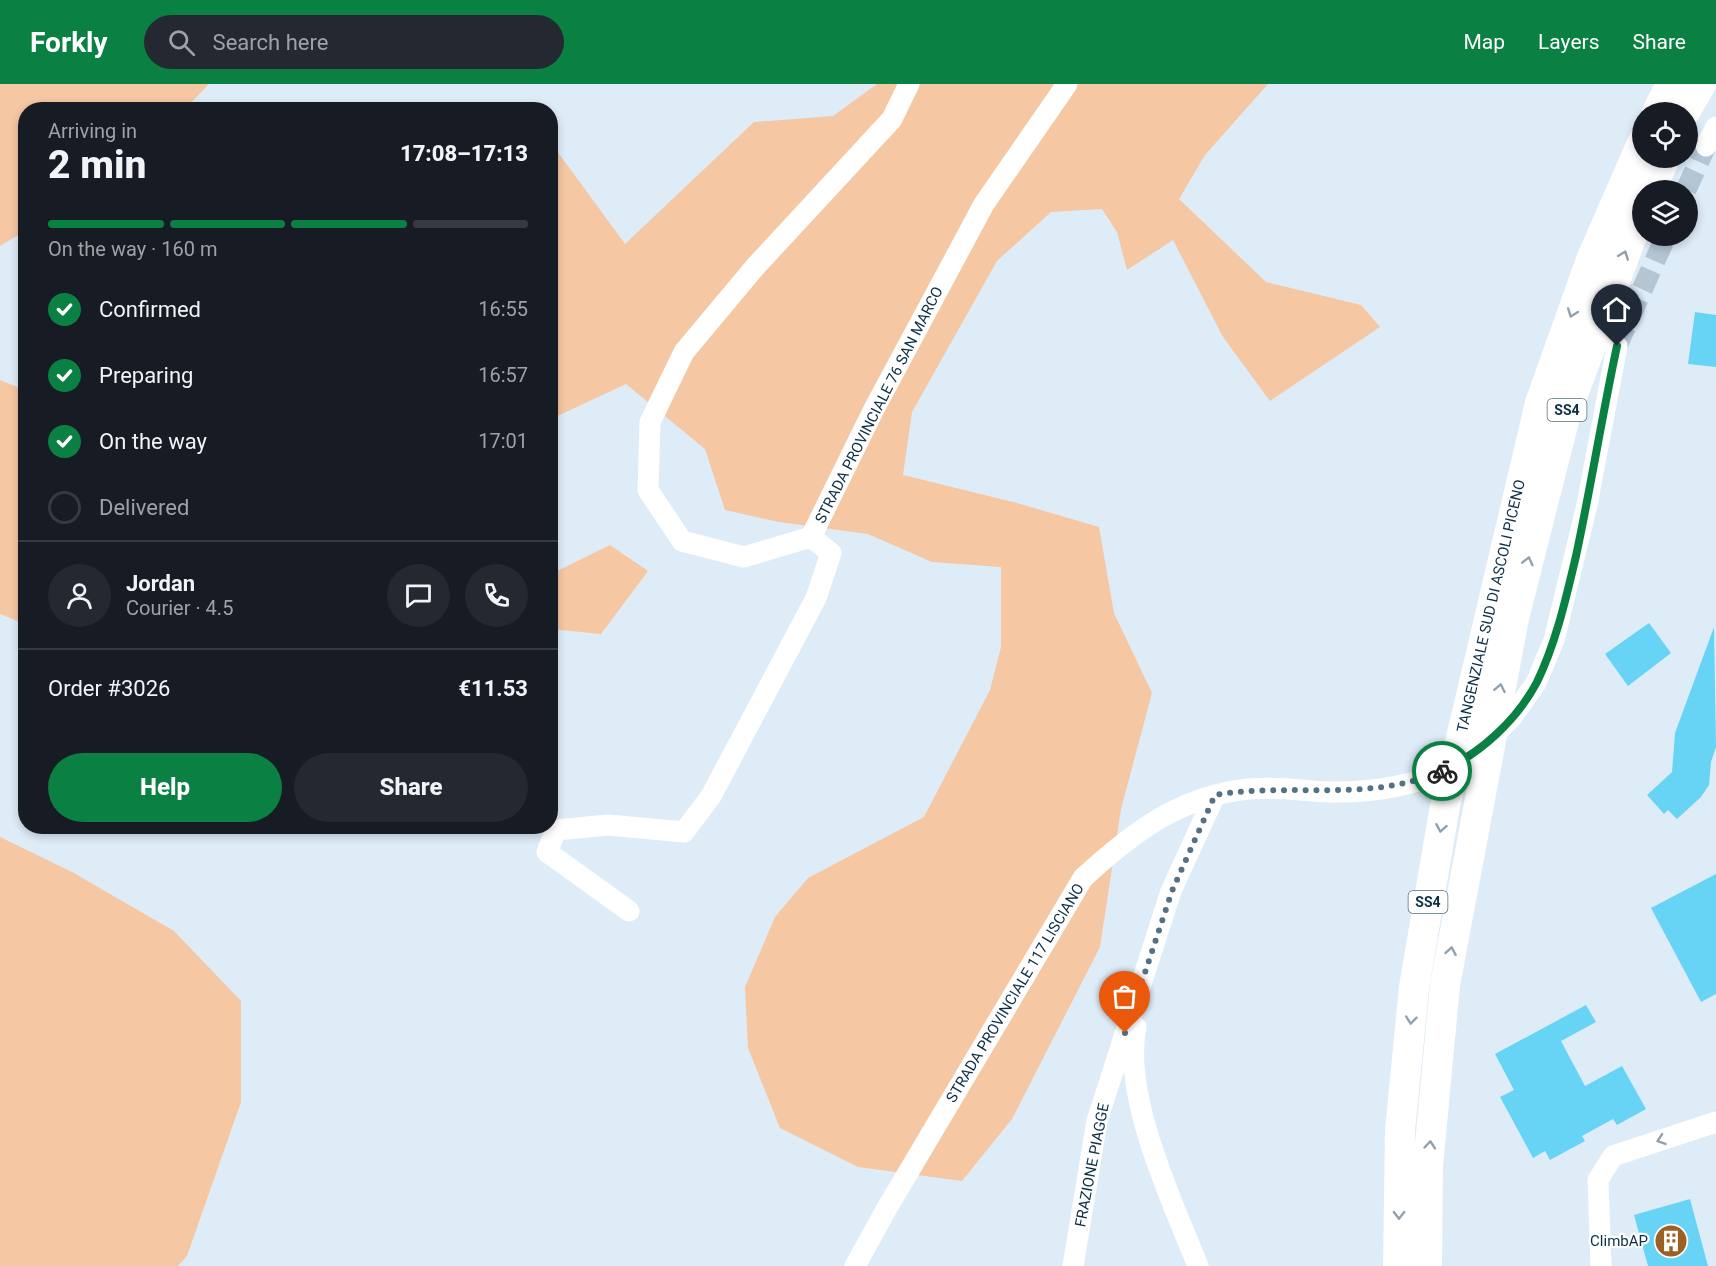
<!DOCTYPE html>
<meta charset="utf-8">
<style>
:root{--surface:#171b24;--page:#242831;--text:#f1f3f6;--muted:#9ea1a6;--line:#363941;--accent:#0b8043}
body{margin:0;font-family:Roboto,sans-serif;background:var(--page);color:var(--text);height:100vh;display:flex;flex-direction:column;font-size:22px;white-space:nowrap}
*{box-sizing:border-box;margin:0}
p{font-size:20px;color:var(--muted)}
.icon{flex:none;width:33px;height:33px;fill:none;stroke:currentColor;stroke-width:2;stroke-linecap:round;stroke-linejoin:round}
.map{position:relative;flex:1;overflow:hidden}
.side{position:absolute;left:18px;top:18px;width:540px;height:732px;display:flex;flex-direction:column;background:var(--surface);border-radius:24px;box-shadow:0 3px 9px #0003}
.side>*{flex:none}
.buttons{position:absolute;left:1632px;top:18px;display:grid;gap:12px}
.buttons a{display:grid;place-items:center;width:66px;height:66px;border-radius:50%;background:var(--surface);box-shadow:0 3px 9px #0003;font-size:30px}
.pin{position:absolute;display:grid;place-items:center;width:51px;height:51px;color:#fff;margin:-62px -26px;border-radius:50% 50% 50% 0;rotate:-45deg;box-shadow:0 0 6px #0007}
.pin .icon{rotate:45deg}
.courier{position:absolute;display:grid;place-items:center;width:60px;height:60px;margin:-30px;border:4px solid #0b8043;border-radius:50%;background:#fff;color:#222;box-shadow:0 2px 8px #0007}
.summary em{font-style:normal;font-weight:800}
.summary div{display:flex;flex-direction:column-reverse}
.summary{display:flex;align-items:center;justify-content:space-between;height:102px;padding:0 30px}
h1{font-size:39px;font-weight:800;line-height:45px}
.bar{display:grid;grid-template-columns:repeat(4,1fr);gap:9px 6px;align-content:center;height:72px;padding:0 30px}
.bar i{height:8px;border-radius:4px;background:var(--line)}
.bar .selected{background:var(--accent)}
.bar p{grid-column:span 4}
.line{display:flex;align-items:center;gap:15px;padding:0 30px;border-top:2px solid var(--line)}
.line div{flex:1}
.round{display:grid;place-items:center;flex:none;width:63px;height:63px;border-radius:32px;background:var(--page)}
ol{padding:0 30px;list-style:none}
li{display:flex;align-items:center;gap:18px;height:66px}
li p{margin-inline-start:auto}
li .icon{padding:6px;border-radius:50%;background:var(--accent);color:#fff;stroke-width:4}
li:last-child{color:var(--muted)}
li i{width:33px;height:33px;border:3px solid var(--line);border-radius:50%}
.cta{display:flex;gap:12px;margin-top:auto;padding:12px 30px}
.cta a{flex:1;height:69px;border-radius:36px;background:var(--accent);color:#fff;font-size:24px;font-weight:800;line-height:69px;text-align:center}
.cta a+a{background:var(--page);color:var(--text)}
header{display:flex;align-items:center;gap:36px;box-sizing:border-box;height:84px;padding:0 30px;background:var(--accent);color:#fff}
header strong{font-size:28px}
nav{display:flex;gap:33px;margin-inline-start:auto;font-size:21px}
.search{width:420px;height:54px;background:var(--page);display:flex;align-items:center;gap:15px;box-sizing:border-box;padding:0 21px;border-radius:33px;color:var(--muted);font-size:22px}
.map>svg:first-child{display:block}
.green{fill:#f5c7a3}
.building{fill:#67d4f5}
.lines{fill:none;stroke-linecap:round;stroke-linejoin:round}
.minor-tunnel{stroke:#b4c6d4;stroke-width:21;stroke-dasharray:21 10;stroke-linecap:butt}
.minor{stroke:#fff;stroke-width:21}
.highway{stroke:#fff;stroke-width:30}
.oneway{stroke:#92a1ab}
.done{stroke:#567184;stroke-width:6;stroke-dasharray:0 10.8}
.route{stroke:#0b8043;stroke-width:8}
.labels{text-anchor:middle;dominant-baseline:central;stroke-width:4.5;stroke-linejoin:round;paint-order:stroke}
.shield{fill:#fff;stroke:#566d7d;stroke-width:1.5}
.shield-label{font-size:14px;font-weight:bold;fill:#0d2f45}
.street-label{font-size:15px;fill:#0d2f45;stroke:#fff}
.poi-label{font-size:15px;fill:#0d2f45;stroke:#fff;text-anchor:end}
</style>
<header>
<strong>Forkly</strong>
<div class="search"><svg class="icon" aria-label="search" viewBox="0 0 24 24"><circle cx="10" cy="10" r="6"/><path d="M15 15l6 6"/></svg>Search here</div>
<nav><a>Map</a><a>Layers</a><a>Share</a></nav>
</header>
<div class="map">
<svg width="1716" height="1182" viewBox="0 0 1716 1182">
<rect width="100%" height="100%" fill="#deecf8"/>
<path class="green" d="M 0,0 L 209,0 L 185,25 L 26,26 L 25,147 L 0,162 Z
M 877,0 L 1268,0 L 1205,71 L 1179,115 L 1266,198 L 1361,221 L 1380,243 L 1270,317 L 1223,253 L 1173,156 L 1127,186 L 1117,148 L 1102,125 L 1051,128 L 997,177 L 912,328 L 903,391 L 1017,419 L 1099,443 L 1114,529 L 1152,609 L 1121,725 L 1100,863 L 1012,1035 L 962,1097 L 858,1083 L 780,1044 L 748,964 L 745,903 L 775,833 L 808,794 L 924,733 L 990,606 L 1001,563 L 1001,483 L 932,478 L 868,450 L 779,438 L 725,426 L 705,365 L 626,300 L 551,335 L 550,66 L 557,67 L 625,160 L 754,38 L 833,32 Z
M 0,296 L 25,306 L 25,540 L 0,530 Z
M 610,461 L 648,487 L 601,550 L 551,545 L 551,490 Z
M 0,753 L 72,788 L 174,847 L 241,917 L 241,1018 L 187,1172 L 178,1182 L 0,1182 Z"/>
<path class="building" d="M 1695,228 L 1716,231 L 1716,283 L 1688,280 Z
M 1649,539 L 1671,569 L 1628,602 L 1605,570 Z
M 1714,543 L 1716,663 L 1711,678 L 1709,701 L 1701,713 L 1677,735 L 1668,726 L 1664,730 L 1647,711 L 1672,688 L 1675,649 Z
M 1716,790 L 1716,910 L 1701,918 L 1651,824 Z
M 1586,921 L 1596,938 L 1561,957 L 1585,1002 L 1622,982 L 1646,1025 L 1617,1041 L 1613,1035 L 1582,1052 L 1585,1057 L 1550,1076 L 1545,1067 L 1533,1074 L 1500,1013 L 1514,1006 L 1495,970 Z
M 1690,1115 L 1708,1182 L 1648,1182 L 1634,1131 Z"/>
<g class="lines">
<path class="minor-tunnel" d="M 1686,106 L 1706,62
M 1617,262 L 1666,152"/>
<path class="minor" d="M 909,0 L 892,35 L 755,183 L 684,268 L 650,338 L 648,406 L 682,457 L 744,473 L 811,453 L 874,325 L 984,120 L 1067,0
M 1706,62 L 1716,43
M 1491,654 L 1512,633 L 1536,599 L 1554,556 L 1587,421 L 1617,262
M 629,827 L 547,768 L 556,746 L 608,741 L 684,748 L 711,712 L 816,514 L 831,469 L 811,453
M 1136,943 C 1122,1012 1172,1117 1198,1182
M 855,1182 L 887,1124 L 1083,794 C 1132,749 1180,712 1248,705 C 1275,702 1304,707 1330,708 C 1373,709 1426,701 1462,677
M 1073,1182 L 1097,1037 L 1171,807 L 1215,711
M 1601,1182 L 1598,1096 L 1613,1072 L 1716,1038"/>
<path class="highway" d="M 1657,28 L 1671,0
M 1685,28 L 1701,0
M 1651,106 L 1665,74
M 1398,1182 L 1400,1046 L 1414,903 L 1445,722 L 1540,319 L 1591,176 L 1642,59
M 1427,1182 L 1428,1082 L 1445,901 L 1514,534 L 1566,329 L 1642,125"/>
</g>
<defs><path id="oneway-chevron" d="M-2-3.5L2.5 0L-2 3.5" fill="none" stroke-width="1.6" stroke-linecap="round" stroke-linejoin="round" transform="scale(1.5)"/></defs>
<g class="oneway">
<use href="#oneway-chevron" transform="translate(1624 171) rotate(-69)"/>
<use href="#oneway-chevron" transform="translate(1572 229) rotate(110)"/>
<use href="#oneway-chevron" transform="translate(1528 477) rotate(-76)"/>
<use href="#oneway-chevron" transform="translate(1500 604) rotate(-79)"/>
<use href="#oneway-chevron" transform="translate(1441 744) rotate(100)"/>
<use href="#oneway-chevron" transform="translate(1451 867) rotate(-80)"/>
<use href="#oneway-chevron" transform="translate(1411 936) rotate(96)"/>
<use href="#oneway-chevron" transform="translate(1661 1056) rotate(161)"/>
<use href="#oneway-chevron" transform="translate(1430 1061) rotate(-85)"/>
<use href="#oneway-chevron" transform="translate(1399 1131) rotate(91)"/>
</g>
<g class="lines">
<path class="done" d="M 1125,949 L 1172,807 L 1215,711 C 1291,698 1369,719 1442,687"/>
<path class="route" d="M 1442,687 C 1481,669 1517,636 1537,598 C 1556,559 1566,514 1576,472 C 1591,402 1602,332 1617,262"/>
</g>
<defs>
<g id="building-disc" transform="scale(1.725)"><circle r="9.5" fill="#9c5f24" stroke="#fff"/><path d="M-4-6H4V6H1V3H-1V6H-4ZM-2.5-4.3h1.7v1.8h-1.7ZM.8-4.3h1.7v1.8H.8ZM-2.5-1h1.7V.8h-1.7ZM.8-1h1.7V.8H.8Z" fill="#fff"/></g>
</defs>
<g fill-rule="evenodd">
<use href="#building-disc" x="1671" y="1157"/>
</g>
<g class="labels">
<g class="shield">
<rect x="1547.5" y="315" width="39" height="22" rx="4.5"/>
<rect x="1408.5" y="807" width="39" height="22" rx="4.5"/>
</g>
<g class="shield-label">
<text x="1567" y="326">SS4</text>
<text x="1428" y="818">SS4</text>
</g>
<g class="street-label">
<text transform="translate(879 321) rotate(-63)">STRADA PROVINCIALE 76 SAN MARCO</text>
<text transform="translate(1491 522) rotate(-77)">TANGENZIALE SUD DI ASCOLI PICENO</text>
<text transform="translate(1015 909) rotate(-59)">STRADA PROVINCIALE 117 LISCIANO</text>
<text transform="translate(1092 1081) rotate(-79)">FRAZIONE PIAGGE</text>
</g>
<g class="poi-label">
<text x="1648" y="1157">ClimbAP</text>
</g>
</g>
</svg>
<div class="buttons">
<a><svg class="icon" aria-label="locate" viewBox="0 0 24 24"><circle cx="12" cy="12" r="6"/><path d="M12 2v4M12 18v4M2 12h4M18 12h4"/></svg></a>
<a><svg class="icon" aria-label="layers" viewBox="0 0 24 24"><path d="M12 4l9 5-9 5-9-5zM3 14l9 5 9-5"/></svg></a>
</div>
<div class="pin" style="left:1125px;top:949px;background:#ea580c"><svg class="icon" aria-label="bag" viewBox="0 0 24 24"><path d="M5 8h14l-1 12H6zM9 8a3 3 0 0 1 6 0"/></svg></div>
<div class="pin" style="left:1617px;top:262px;background:#1f2937"><svg class="icon" aria-label="home" viewBox="0 0 24 24"><path d="M3 11l9-7 9 7M6 9v11h12V9"/></svg></div>
<div class="courier" style="left:1442px;top:687px"><svg class="icon" aria-label="bike" viewBox="0 0 24 24"><circle cx="6" cy="16" r="4"/><circle cx="18" cy="16" r="4"/><path d="M6 16l4-8h5l3 8M10 8l3 8H6M13 5h3"/></svg></div>
<section class="side">
<div class="summary"><div><h1>2 min</h1><p>Arriving in</p></div><em>17:08–17:13</em></div>
<div class="bar"><i class="selected"></i><i class="selected"></i><i class="selected"></i><i></i><p>On the way · 160 m</p></div>
<ol>
<li><svg class="icon" aria-label="check" viewBox="0 0 24 24"><path d="M5 12l5 5 9-10"/></svg>Confirmed<p>16:55</p></li>
<li><svg class="icon" aria-label="check" viewBox="0 0 24 24"><path d="M5 12l5 5 9-10"/></svg>Preparing<p>16:57</p></li>
<li><svg class="icon" aria-label="check" viewBox="0 0 24 24"><path d="M5 12l5 5 9-10"/></svg>On the way<p>17:01</p></li>
<li><i></i>Delivered</li>
</ol>
<div class="line" style="height:108px"><a class="round"><svg class="icon" aria-label="person" viewBox="0 0 24 24"><circle cx="12" cy="8" r="4"/><path d="M4 21q1-7 8-7t8 7"/></svg></a><div><b>Jordan</b><p>Courier · 4.5</p></div><a class="round"><svg class="icon" aria-label="chat" viewBox="0 0 24 24"><path d="M4 5h16v11H9l-5 4z"/></svg></a><a class="round"><svg class="icon" aria-label="phone" viewBox="0 0 24 24"><path d="M5 4h4l2 5-3 2q2 4 5 5l2-3 5 2v4C11 20 4 13 5 4z"/></svg></a></div>
<div class="line" style="height:78px"><div>Order #3026</div><b>€11.53</b></div>
<div class="cta"><a>Help</a><a>Share</a></div>
</section>
</div>
